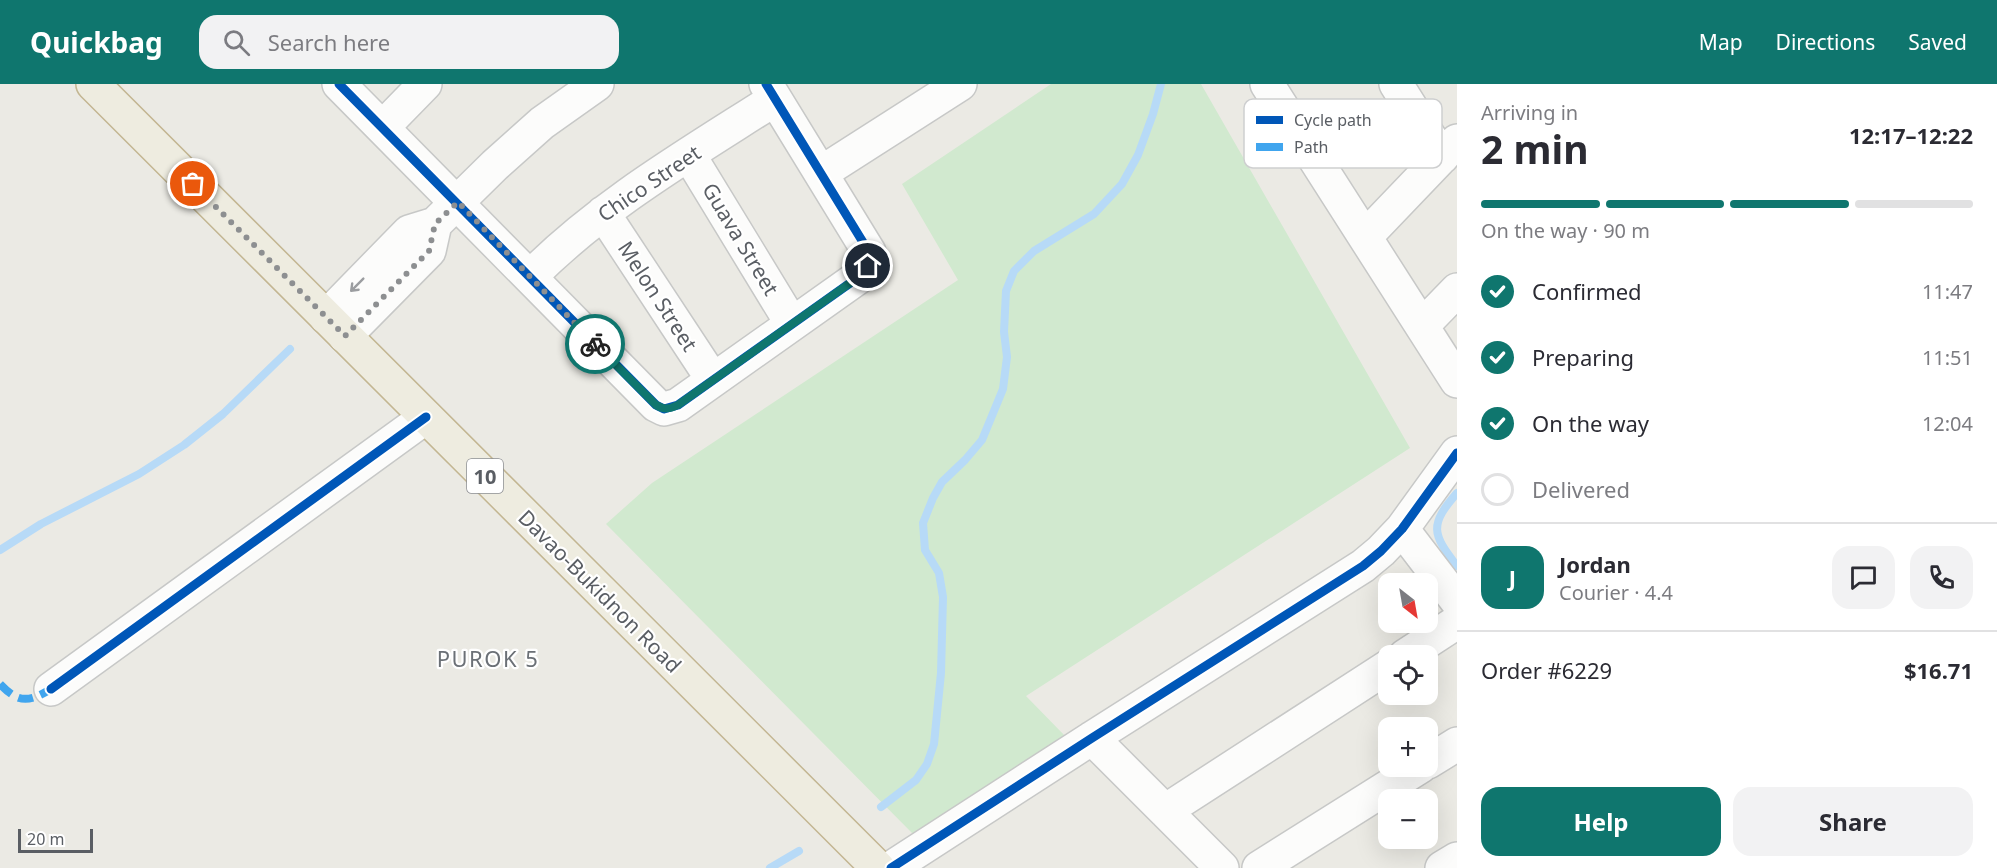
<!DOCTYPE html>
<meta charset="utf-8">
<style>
:root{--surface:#fff;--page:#f2f2f3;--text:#2b2b33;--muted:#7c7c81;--line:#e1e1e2;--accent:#0f766e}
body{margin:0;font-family:"Noto Sans",sans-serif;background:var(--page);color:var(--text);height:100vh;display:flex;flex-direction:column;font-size:22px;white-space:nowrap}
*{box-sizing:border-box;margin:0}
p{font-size:20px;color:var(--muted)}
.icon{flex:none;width:33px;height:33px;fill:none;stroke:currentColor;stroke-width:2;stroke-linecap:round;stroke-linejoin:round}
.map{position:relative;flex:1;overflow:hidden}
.sheet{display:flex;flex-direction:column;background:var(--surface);width:540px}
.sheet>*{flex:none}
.needle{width:39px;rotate:149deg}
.fabs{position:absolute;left:1378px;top:489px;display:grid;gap:12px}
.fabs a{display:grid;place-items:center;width:60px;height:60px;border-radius:12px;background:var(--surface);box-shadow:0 6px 24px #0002;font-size:30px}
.scale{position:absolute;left:18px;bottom:15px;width:75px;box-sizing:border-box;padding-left:6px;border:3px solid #5a5e64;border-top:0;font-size:16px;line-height:21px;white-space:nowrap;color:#5a5e64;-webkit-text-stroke:4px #fff;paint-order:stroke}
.pin{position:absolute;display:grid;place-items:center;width:51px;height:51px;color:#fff;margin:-26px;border:3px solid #fff;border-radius:50%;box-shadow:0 2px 6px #0007}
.courier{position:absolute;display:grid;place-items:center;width:60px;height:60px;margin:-30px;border:4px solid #0f766e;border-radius:50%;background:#fff;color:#222;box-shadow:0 2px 8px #0007}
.summary em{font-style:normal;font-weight:700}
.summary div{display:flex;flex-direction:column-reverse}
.summary{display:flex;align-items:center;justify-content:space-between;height:102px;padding:0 24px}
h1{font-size:39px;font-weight:700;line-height:45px}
.bar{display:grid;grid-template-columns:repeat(4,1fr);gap:9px 6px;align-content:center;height:72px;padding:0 24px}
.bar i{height:8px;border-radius:4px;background:var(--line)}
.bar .active{background:var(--accent)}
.bar p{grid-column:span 4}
.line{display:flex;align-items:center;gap:15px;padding:0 24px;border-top:2px solid var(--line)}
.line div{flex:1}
.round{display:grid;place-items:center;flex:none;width:63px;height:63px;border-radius:18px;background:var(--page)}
ol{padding:0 24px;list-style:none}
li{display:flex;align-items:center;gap:18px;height:66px}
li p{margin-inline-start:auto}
li .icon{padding:6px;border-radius:50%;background:var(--accent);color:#fff;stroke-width:4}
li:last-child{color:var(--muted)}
li i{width:33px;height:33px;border:3px solid var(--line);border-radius:50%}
.button{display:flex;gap:12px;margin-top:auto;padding:12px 24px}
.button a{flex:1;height:69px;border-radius:18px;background:var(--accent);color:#fff;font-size:24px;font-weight:700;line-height:69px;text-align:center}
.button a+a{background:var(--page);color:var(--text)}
header{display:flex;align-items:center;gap:36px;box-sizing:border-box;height:84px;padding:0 30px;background:var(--accent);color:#fff}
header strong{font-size:28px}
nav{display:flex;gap:33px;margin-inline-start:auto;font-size:21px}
.search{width:420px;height:54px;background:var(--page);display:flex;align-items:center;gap:15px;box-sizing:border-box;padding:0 21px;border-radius:18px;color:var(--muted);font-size:22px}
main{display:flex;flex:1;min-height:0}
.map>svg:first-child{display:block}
.green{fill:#d1e9cf}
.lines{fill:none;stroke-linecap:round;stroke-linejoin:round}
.stream{stroke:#b7daf7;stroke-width:8}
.minor-casing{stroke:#c7c8c7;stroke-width:36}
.highway-casing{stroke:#c3b692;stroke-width:36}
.minor{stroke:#fcfcfb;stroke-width:33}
.highway{stroke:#eeece0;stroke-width:33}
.quiet{stroke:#40a5ee;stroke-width:8;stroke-dasharray:15 8;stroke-linecap:butt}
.cycleway-casing{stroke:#fff;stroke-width:13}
.cycleway{stroke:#0057b8;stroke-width:9}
.oneway{stroke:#9b9da0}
.done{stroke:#8d8f91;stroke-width:6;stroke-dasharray:0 10.8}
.route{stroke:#0f766e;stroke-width:8}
.labels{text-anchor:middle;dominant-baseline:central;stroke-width:4.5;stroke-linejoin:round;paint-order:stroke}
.shield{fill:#fff;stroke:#8c8e92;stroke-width:1.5}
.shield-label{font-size:20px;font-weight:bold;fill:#5a5e64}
.street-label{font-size:21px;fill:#5a5e64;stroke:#fff}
.neighbourhood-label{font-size:22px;letter-spacing:1.5px;fill:#6b7076;stroke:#fff}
.key{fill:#fff;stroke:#cecfd0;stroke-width:1.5}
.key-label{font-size:16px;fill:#5a5e64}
</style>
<header>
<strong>Quickbag</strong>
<div class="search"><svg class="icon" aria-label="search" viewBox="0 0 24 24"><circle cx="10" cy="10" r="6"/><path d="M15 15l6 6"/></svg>Search here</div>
<nav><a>Map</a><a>Directions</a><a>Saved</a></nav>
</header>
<main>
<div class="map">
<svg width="1457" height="784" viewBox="0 0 1457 784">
<rect width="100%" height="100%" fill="#ebeae4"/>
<path class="green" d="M 1051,0 L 1201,0 L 1410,364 L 1026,612 L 1066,653 L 914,751 L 606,440 L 652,399 L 958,196 L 902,100 Z"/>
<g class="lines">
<path class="stream" d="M 1457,409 C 1429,441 1432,450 1457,482
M 0,466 L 41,440 L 139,390 L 184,361 L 223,330 L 290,265
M 881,723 L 916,696 L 927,680 L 934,660 L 941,589 L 943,513 L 939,489 L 925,466 L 923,439 L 933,414 L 942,398 L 965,376 L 982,356 L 1003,305 L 1007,273 L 1004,248 L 1006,207 L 1014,187 L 1034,167 L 1094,130 L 1122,100 L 1138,71 L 1153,30 L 1161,0
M 770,784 L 799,767"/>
<g class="minor-casing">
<path id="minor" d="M 339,0 L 656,321 L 664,325 L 678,321 L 860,192 C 868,185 871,178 869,168 L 766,0
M 1267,0 L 1457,297
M 1396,0 L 1442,73
M 383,43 L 425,0
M 689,71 L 792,240
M 821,89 L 960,0
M 603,129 L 713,296
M 1365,153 L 1457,57
M 530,193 C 601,121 691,69 775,15
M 326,233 L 409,148 L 435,140 L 495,81 L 542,39 L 597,0
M 1422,242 L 1457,206
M 345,252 L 429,167 L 435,140
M 1402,445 L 1457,517
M 1405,572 L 1457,538
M 51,605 L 426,333
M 1092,654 L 1222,784
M 1428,678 L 1457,660
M 1165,727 L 1389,582
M 891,784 L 1092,654 L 1363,482 L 1381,467 L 1402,445 L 1457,369
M 1259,784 L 1421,682
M 1442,784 L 1457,775"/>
</g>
<g class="highway-casing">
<path id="highway" d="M 93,0 L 878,784"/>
</g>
<use href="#minor" class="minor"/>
<use href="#highway" class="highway"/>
<path class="quiet" d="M 0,600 C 19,620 29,618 51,605"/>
<g class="cycleway-casing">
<path id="cycleway" d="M 339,0 L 656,321 L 664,325 L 678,321 L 860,192 C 868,185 871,178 869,168 L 766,0
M 51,605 L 426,333
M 891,784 L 1092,654 L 1363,482 L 1381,467 L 1402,445 L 1457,369"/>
</g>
<use href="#cycleway" class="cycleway"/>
</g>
<defs><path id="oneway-shaft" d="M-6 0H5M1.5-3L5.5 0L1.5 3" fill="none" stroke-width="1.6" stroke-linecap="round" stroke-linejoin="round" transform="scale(1.5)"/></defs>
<use class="oneway" href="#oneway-shaft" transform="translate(357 201) rotate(135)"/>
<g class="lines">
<path class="done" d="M 193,100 L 345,252 L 429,167 L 435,140 L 458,118 L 595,260"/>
<path class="route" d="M 595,260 L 656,321 C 664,326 670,325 678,321 L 860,192 L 868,182"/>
</g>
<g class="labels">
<rect class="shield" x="467" y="375" width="36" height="34" rx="4.5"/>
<g class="shield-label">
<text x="485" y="392">10</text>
</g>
<g class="street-label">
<text transform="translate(649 99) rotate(-34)">Chico Street</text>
<text transform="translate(741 155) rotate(59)">Guava Street</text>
<text transform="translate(658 212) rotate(57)">Melon Street</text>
<text transform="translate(600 507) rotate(45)">Davao-Bukidnon Road</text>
</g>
<g class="neighbourhood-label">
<text x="488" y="574">PUROK 5</text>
</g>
</g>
<rect x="1244" y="15" width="198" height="69" rx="9" class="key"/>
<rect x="1256" y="32" width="27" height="8" fill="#0057b8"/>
<rect x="1256" y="59" width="27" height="8" fill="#40a5ee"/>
<g class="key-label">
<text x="1294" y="42">Cycle path</text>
<text x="1294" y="69">Path</text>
</g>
</svg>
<div class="fabs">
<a><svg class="needle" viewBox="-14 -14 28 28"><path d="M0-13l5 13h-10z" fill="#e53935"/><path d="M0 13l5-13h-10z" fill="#7c7c81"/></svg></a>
<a><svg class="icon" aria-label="locate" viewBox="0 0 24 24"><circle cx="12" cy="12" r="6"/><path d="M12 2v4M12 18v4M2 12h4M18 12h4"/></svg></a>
<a>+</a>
<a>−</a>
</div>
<div class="scale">20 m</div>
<div class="pin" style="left:193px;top:100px;background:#ea580c"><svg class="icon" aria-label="bag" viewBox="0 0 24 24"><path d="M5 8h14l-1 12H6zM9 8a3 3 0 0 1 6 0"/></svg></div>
<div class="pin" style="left:868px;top:182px;background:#1f2937"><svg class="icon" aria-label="home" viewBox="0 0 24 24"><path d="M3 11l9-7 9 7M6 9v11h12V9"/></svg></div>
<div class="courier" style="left:595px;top:260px"><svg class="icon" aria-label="bike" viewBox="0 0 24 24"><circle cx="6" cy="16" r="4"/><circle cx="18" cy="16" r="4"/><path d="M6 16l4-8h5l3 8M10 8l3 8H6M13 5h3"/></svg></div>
</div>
<section class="sheet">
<div class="summary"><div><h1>2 min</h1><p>Arriving in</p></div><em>12:17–12:22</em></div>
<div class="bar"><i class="active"></i><i class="active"></i><i class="active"></i><i></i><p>On the way · 90 m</p></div>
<ol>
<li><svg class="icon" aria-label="check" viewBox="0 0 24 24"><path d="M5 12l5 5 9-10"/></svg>Confirmed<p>11:47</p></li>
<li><svg class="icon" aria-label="check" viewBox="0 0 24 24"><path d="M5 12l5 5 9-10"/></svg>Preparing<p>11:51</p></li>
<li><svg class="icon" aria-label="check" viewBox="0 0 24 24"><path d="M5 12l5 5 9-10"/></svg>On the way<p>12:04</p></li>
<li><i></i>Delivered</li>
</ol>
<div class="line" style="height:108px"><b class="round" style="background:var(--accent);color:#fff">J</b><div><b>Jordan</b><p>Courier · 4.4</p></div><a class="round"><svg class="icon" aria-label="chat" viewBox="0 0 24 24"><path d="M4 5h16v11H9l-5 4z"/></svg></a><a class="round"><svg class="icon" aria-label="phone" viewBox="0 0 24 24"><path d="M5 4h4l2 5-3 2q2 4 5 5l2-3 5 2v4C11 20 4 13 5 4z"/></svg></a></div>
<div class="line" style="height:78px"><div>Order #6229</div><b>$16.71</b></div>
<div class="button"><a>Help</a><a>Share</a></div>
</section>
</main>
